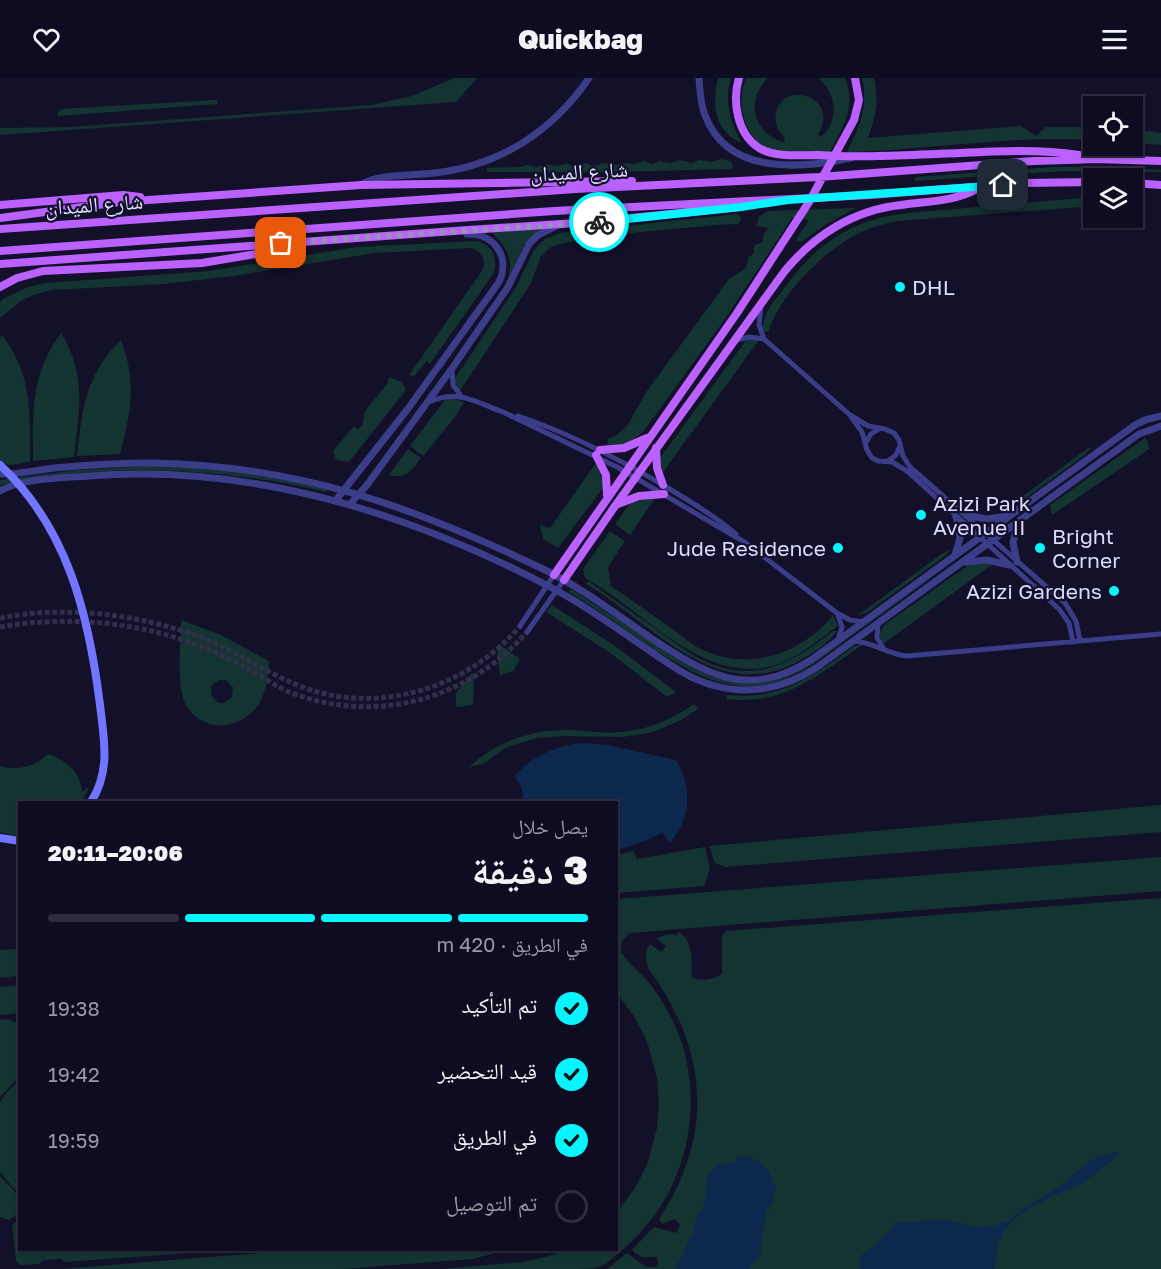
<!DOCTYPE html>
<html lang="ar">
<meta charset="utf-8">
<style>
:root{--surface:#0e0c20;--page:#171529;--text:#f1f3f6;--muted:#9b9ba5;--line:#2e2c3e;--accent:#06f5ff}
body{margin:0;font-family:"Golos Text","Noto Naskh Arabic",sans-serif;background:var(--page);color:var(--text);direction:rtl;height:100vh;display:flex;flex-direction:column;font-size:22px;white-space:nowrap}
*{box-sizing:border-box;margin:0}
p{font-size:20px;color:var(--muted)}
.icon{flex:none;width:33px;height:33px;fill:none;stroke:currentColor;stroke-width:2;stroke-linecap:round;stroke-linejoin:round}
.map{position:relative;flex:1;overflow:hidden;direction:ltr}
.details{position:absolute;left:18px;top:723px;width:600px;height:450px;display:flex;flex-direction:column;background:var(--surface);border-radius:0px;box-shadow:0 2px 4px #0004,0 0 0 2px var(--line);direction:rtl}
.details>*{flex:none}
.buttons{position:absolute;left:1083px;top:18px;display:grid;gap:12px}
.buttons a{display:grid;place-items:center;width:60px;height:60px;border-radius:0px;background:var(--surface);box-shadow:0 2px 4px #0004,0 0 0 2px var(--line);font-size:30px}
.pin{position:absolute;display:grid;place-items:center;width:51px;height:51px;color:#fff;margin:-26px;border-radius:12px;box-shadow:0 3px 9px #0006}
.courier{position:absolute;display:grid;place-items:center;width:60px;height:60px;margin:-30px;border:4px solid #06f5ff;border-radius:50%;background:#fff;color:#222;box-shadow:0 2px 8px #0007}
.overview em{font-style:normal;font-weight:800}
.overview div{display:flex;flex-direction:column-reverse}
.overview{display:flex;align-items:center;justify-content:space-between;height:102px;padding:0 30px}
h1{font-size:39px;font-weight:800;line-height:45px}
.bar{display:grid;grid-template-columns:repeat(4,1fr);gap:9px 6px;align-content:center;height:72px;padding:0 30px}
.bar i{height:8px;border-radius:4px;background:var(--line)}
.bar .active{background:var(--accent)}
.bar p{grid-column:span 4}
ol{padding:0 30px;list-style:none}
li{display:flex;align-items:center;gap:18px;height:66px}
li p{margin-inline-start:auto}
li .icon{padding:6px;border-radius:50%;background:var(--accent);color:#111;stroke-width:4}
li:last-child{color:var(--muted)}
li i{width:33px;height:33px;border:3px solid var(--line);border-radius:50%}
header{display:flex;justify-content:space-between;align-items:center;height:78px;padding:0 30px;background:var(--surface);font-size:27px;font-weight:800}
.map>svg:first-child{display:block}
.green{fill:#133431;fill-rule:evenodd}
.water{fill:#0c284d}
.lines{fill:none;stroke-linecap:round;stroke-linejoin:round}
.minor-tunnel{stroke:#312e4a;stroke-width:5;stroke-dasharray:5 2.5;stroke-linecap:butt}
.minor{stroke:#3b3d89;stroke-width:5}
.tertiary{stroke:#3b3d89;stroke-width:7}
.secondary{stroke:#7175ff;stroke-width:8}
.primary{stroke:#bb61ff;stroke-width:8}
.done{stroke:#9693b4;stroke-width:6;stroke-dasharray:0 10.8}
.route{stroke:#06f5ff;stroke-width:8}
.poi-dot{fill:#06f5ff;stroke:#13102a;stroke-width:2}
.labels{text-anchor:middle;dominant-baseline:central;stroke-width:4.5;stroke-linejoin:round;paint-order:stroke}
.street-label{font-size:21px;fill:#dcdaff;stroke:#13102a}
.poi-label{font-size:21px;fill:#dcdaff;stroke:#13102a;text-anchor:start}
</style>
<header><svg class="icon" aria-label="menu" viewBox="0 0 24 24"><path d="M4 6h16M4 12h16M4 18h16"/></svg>Quickbag<svg class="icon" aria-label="heart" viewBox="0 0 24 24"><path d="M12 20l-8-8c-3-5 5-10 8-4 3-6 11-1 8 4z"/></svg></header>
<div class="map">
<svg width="1161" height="1191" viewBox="0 0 1161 1191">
<rect width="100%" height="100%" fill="#13102a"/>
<path class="green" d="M 454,0 L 477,0 L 456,24 L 0,57 L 0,50 L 72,49 L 371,27 L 412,18 Z
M 718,0 L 731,0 C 724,23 730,45 742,65 C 714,54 712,26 718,0 Z
M 746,0 L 768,0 C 745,22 753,56 784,64 L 785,60 C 778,53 774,45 776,34 C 785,0 841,21 818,56 L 821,59 C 840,42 836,16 819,0 L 845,0 C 857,29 843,49 830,74 C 812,74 790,77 773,72 C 744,63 735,25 746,0 Z
M 862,0 L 874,0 C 879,25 876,37 868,60 L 1021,48 L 1036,58 L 1046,49 L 1093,49 L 1093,62 C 1011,57 929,72 847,74 C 859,49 869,29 862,0 Z
M 215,22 L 218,23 L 217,26 L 58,38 L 57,36 L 61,31 Z
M 1133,51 L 1161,55 L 1161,67 L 1133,65 Z
M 723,81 L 732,84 L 733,88 L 731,91 L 609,94 L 487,94 L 487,90 L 519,89 L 527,87 L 537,89 L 546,86 L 555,88 L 567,86 L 576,89 L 585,85 L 593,88 L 605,85 L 614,87 L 625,85 L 635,86 L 643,83 L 652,86 L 660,83 L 670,85 L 681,82 L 691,85 L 700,82 L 710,84 Z
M 1054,89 L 1103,89 L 1161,92 L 1161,94 L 1064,93 L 915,103 L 915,99 Z
M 1093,119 L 1093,128 L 898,143 C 884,146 871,149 859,155 C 825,172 780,216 769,253 L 763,254 C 762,236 772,226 782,213 C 815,167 851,141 908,135 Z
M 856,130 L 828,145 L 801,164 L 796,162 L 809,142 L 792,140 L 723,244 L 643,354 L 627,366 L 607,369 L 608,361 L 617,357 L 627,348 L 647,313 L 729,201 L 746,190 L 748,180 L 754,175 L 754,167 L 762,165 L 764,156 L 769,150 L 756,148 L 759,139 L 768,133 Z
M 737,136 L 742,141 L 738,146 L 716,147 L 641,154 L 564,165 L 551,169 L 541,178 L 531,205 L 460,313 L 454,302 L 516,209 L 534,172 L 545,161 L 560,155 Z
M 539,151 L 523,168 L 510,199 L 509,198 C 513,179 505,167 491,154 Z
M 478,163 C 493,168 499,181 493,196 L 430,286 L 427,283 L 414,298 L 409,297 L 482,193 C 487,181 481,171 468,170 L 375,175 L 233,198 L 163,206 L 52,212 L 36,216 L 21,223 L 0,240 L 0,224 L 3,221 L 28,209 L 46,205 L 209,193 L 357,169 Z
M 61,255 C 87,297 79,332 74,379 L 33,383 C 33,334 30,297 61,255 Z
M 2,257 C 33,298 30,335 30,384 L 11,387 L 0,385 L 0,260 Z
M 747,261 L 759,262 L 663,394 L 660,393 L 660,380 Z
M 121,262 C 137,304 131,334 120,376 L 77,378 C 82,332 85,297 121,262 Z
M 389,299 L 402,304 L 406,312 L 349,384 L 336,382 L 333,373 L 354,348 L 358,351 L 362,348 L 365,333 L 387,306 Z
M 447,319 L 464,324 L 455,339 L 423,378 L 410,368 Z
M 1145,360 L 1148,365 L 1149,371 L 1052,437 L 1050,427 Z
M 1088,370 L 1091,370 L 1086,376 L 1015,428 L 1003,433 Z
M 408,371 L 421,380 C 412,392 406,402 389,397 Z
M 596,385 L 605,407 L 558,470 L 543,461 L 540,447 L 550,450 Z
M 153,388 C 212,390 269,398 327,411 L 326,414 C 241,394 154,387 67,396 C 45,398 21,400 0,408 L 0,402 L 77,392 Z
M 655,420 L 630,457 L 615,446 L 631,424 Z
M 610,453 L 625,463 L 608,489 L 611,508 C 633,523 654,538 675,553 C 686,561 697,571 710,575 C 756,592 804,573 833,537 L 838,548 C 821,560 804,575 784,584 C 708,615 646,533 585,500 L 583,491 Z
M 952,470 L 945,478 L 868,534 L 857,538 L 940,477 Z
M 971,471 L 812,587 C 744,629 701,602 642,563 C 618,546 594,530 569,514 L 571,511 C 594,526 618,541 641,557 C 698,596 742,627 811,586 Z
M 980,484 L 993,486 L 883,566 L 879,556 L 884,547 L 967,488 Z
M 588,503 L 691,576 C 748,609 787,590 833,553 L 837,553 C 829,566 810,577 797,584 C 715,628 650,543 586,506 Z
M 552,527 L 615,568 L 676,614 L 667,619 L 609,574 L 546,534 Z
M 181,542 L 221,557 L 269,583 C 268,597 267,611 260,624 C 243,653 201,657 185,625 C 176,606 181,564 181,542 ZM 219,602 L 226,602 L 233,609 L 232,619 L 224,625 L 218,625 L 211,617 L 211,608 Z
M 499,566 L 520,581 L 514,593 L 500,597 L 497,577 Z
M 861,566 L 861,568 C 816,598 784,628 726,621 L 727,617 C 782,622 812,599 854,568 Z
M 472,595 L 474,602 L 473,627 L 456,629 L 456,615 Z
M 694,626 L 698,631 L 681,642 L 653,654 L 623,659 L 565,658 L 537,660 L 505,670 L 485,685 L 469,689 C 497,663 532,651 571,652 C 587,653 605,656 621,654 C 648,652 672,641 694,626 Z
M 48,676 C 67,683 81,694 82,714 L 86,710 L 89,710 L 81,724 L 20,724 L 19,759 L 0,754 L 0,688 C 18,693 34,689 48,676 Z
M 1161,727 L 1161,754 L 725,789 L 715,785 L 709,768 Z
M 705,769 L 710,791 L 704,808 L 617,815 L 617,777 L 634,773 L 637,781 Z
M 1161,779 L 1161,813 L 629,855 L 622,863 L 621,874 C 627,884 638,892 646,901 C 660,918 672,938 680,960 C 705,1030 686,1111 633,1162 C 623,1172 610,1184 597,1190 C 587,1191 571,1191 560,1191 C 521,1191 481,1191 441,1191 L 522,1184 L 546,1179 L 565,1172 L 616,1172 L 617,1134 L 635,1110 L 647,1087 L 657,1050 L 659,1025 L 657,1000 L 647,963 L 635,940 L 617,915 L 617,821 Z
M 1161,820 L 1161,1191 L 607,1191 L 627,1175 L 646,1189 L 656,1189 L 658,1186 L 657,1179 L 641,1179 L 632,1172 L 654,1149 L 676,1155 L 680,1147 L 675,1141 L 662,1146 L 659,1141 C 715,1056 708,971 648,890 C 645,881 645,874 650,866 L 661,874 L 666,868 L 656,860 L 669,856 L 677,857 L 679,854 C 694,863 691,884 692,899 C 699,904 715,901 722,896 L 722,858 L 726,853 Z
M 19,871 L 19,898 L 0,900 L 0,872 Z
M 19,907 L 19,935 L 0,937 L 0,909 Z
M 10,941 L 14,944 L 19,944 L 19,999 L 0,1019 L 0,942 Z
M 19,1003 L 20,1115 L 18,1115 L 7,1103 L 0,1094 L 0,1024 L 7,1014 Z
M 0,1098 L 19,1118 L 19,1135 L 9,1142 L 0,1139 Z
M 19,1141 L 20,1172 L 232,1172 L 64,1184 L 62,1181 L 43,1182 L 39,1186 L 20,1187 L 16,1183 L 12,1147 Z
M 298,1172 L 508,1172 L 472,1181 L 342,1191 L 60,1191 Z"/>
<path class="water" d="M 584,665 L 608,667 L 676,682 C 693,710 691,740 670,765 L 662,755 L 643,764 L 617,772 L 616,724 L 524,724 L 522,710 L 514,698 C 533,678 556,667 584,665 Z
M 1118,1074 L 1119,1077 C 1105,1088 1092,1099 1077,1108 C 1070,1112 1062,1113 1055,1117 C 1017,1138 998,1143 995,1191 L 860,1191 L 860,1178 L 874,1168 L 896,1145 L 944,1141 L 975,1149 L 998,1147 L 1008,1143 L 1022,1131 L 1058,1110 L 1088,1084 L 1100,1078 Z
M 737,1078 L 747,1078 L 761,1084 L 769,1094 L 776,1111 L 775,1119 L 766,1135 L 765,1147 L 761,1158 L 761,1175 L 748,1191 L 675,1191 L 693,1154 L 697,1138 L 704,1128 L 708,1095 L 719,1086 L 736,1084 Z"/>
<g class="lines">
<path class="minor-tunnel" d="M 0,540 C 63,528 129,535 189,555 C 225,567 254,587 288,603 C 368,641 464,614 520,548
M 0,549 C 63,538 129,543 189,564 C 208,571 226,579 243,588 C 258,596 272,606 287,613 C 372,648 467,623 527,554"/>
<path class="minor" d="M 761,229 L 759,247 L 764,261 L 850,337 L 868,348 L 885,351 L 894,355 L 899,362 L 903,378 L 910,389 L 1065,525 L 1076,543 L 1080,563
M 736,262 L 749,259 L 764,261
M 452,291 L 453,307 L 461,318
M 429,324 C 459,311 475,324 503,334
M 501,333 L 617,389 L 746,465 L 837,535 L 850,542 L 863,544
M 518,338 C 569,355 617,380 663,407 C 688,422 713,437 736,456
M 851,339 L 862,354 L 867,372 L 872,380 L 878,383 L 892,384 L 907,393 L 1059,531 L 1069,545 L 1073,564
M 866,364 L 871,356 L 879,351
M 888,383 L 896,377 L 899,370
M 838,537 L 842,549 L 838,562
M 878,545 L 877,560 L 884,571
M 520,548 L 554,497
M 527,554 L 564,502
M 854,563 C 873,564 887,576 907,578 L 1161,556"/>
<path class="tertiary" d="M 699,0 C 700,12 700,25 705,37 C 727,97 800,91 851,80
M 362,106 C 383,95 411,98 434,95 C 499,88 552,54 589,0
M 0,396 C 18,397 36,392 54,390 C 87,387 121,385 154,385 C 299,388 412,428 541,490 C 579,508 613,534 648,558 C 704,595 746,623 811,582 L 1135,347 L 1145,342 L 1161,338
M 0,413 C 23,400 62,400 89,398 C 253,385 410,435 554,511 C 588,529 620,553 653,575 C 672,588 690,601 712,607 C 748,618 785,610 816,590 L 1139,356 L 1161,348
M 336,422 L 407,332 L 499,204 C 511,179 494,155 467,156
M 350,426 L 367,407 L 453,289 L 508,209 L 529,166 L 538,157 L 558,147
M 966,437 L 986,441 L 1008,438
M 955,477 L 960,460 L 956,439
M 966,484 L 987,482 L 1009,487
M 1017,484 L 1013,464 L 1018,446"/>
<path class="secondary" d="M 0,387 C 68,450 89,538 100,627 C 104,661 111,693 91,724
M 0,760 L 20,763"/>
<path class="primary" d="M 739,0 C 732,23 737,56 759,70 C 776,80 799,77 818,77 C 865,80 913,77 960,75 C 1000,73 1039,71 1079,77
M 1132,105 L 1161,107
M 0,127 L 123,117 L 140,119
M 0,140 L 120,124 L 361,107 L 632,103
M 0,151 L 576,111 L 819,99 L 1034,83 L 1097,81 L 1161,83
M 0,173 L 554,133 L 870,117 L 1023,105 L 1094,104
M 0,186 L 468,152 L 591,144 L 740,129
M 0,209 L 17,200 L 43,193 L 202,185 L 298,169
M 656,370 L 657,390 L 663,407
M 600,372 L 624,370 L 647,360
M 596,377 L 606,397 L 607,417
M 618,426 L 639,418 L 664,416
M 554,497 L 737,235 L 809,124 L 854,42 L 859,22 L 855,0
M 564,502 L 615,428 L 784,194 C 814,157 854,132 901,127 C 927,123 953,124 977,111"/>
</g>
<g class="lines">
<path class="done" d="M 281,165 L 599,144"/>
<path class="route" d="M 599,144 L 741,129 L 788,122 L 1003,107"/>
</g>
<g class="poi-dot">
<circle cx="900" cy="209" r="6"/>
<circle cx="921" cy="437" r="6"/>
<circle cx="838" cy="470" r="6"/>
<circle cx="1040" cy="470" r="6"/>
<circle cx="1114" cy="513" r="6"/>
</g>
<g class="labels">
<g class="street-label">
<text transform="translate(579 93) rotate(-3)">شارع الميدان</text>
<text transform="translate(94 126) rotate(-4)">شارع الميدان</text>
</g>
<g class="poi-label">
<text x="912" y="209">DHL</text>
<text x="933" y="425">Azizi Park<tspan x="933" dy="24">Avenue II</tspan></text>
<text x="1052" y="458">Bright<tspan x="1052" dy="24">Corner</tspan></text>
<text x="826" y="470" text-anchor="end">Jude Residence</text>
<text x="1102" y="513" text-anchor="end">Azizi Gardens</text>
</g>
</g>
</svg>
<div class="buttons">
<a><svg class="icon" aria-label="locate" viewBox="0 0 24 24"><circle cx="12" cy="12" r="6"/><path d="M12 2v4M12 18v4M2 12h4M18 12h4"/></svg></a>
<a><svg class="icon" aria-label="layers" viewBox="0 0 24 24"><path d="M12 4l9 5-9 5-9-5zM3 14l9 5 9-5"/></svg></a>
</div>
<div class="pin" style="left:281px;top:165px;background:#ea580c"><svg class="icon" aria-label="bag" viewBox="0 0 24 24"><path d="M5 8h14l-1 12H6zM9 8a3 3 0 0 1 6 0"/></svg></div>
<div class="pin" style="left:1003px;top:107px;background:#1f2937"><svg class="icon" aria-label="home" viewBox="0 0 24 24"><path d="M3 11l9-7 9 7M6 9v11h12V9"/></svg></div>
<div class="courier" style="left:599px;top:144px"><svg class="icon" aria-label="bike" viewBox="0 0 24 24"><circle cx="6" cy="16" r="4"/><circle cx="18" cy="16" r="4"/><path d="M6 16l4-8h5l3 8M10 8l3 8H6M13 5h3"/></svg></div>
<section class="details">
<div class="overview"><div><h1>3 دقيقة</h1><p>يصل خلال</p></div><em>20:06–20:11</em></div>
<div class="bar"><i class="active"></i><i class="active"></i><i class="active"></i><i></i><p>في الطريق · 420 m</p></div>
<ol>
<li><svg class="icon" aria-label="check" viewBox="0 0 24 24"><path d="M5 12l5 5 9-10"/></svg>تم التأكيد<p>19:38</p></li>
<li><svg class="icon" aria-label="check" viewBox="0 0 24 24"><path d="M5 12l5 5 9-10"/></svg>قيد التحضير<p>19:42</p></li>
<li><svg class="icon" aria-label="check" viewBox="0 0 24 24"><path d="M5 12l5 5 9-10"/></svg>في الطريق<p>19:59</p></li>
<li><i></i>تم التوصيل</li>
</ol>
</section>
</div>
